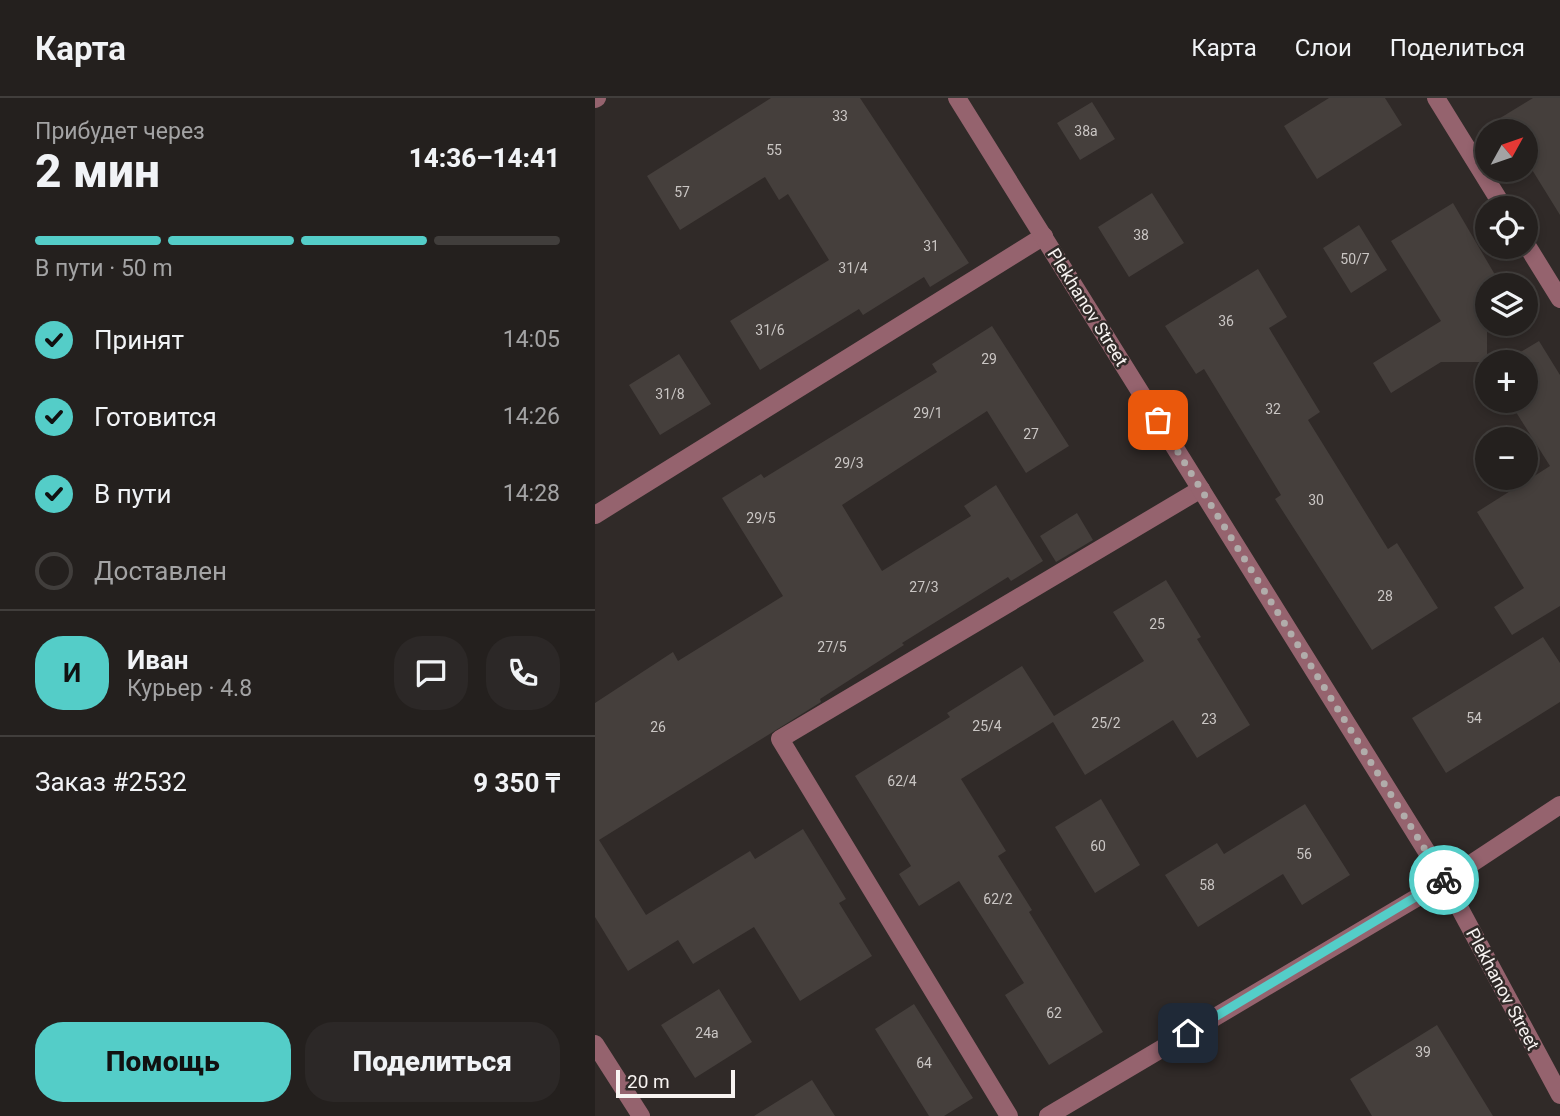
<!DOCTYPE html>
<html lang="ru">
<meta charset="utf-8">
<style>
:root{--surface:#24201e;--page:#2c2827;--text:#f1f3f6;--muted:#a3a3a4;--line:#413e3c;--accent:#54cdc8}
body{margin:0;font-family:Roboto,sans-serif;background:var(--page);color:var(--text);height:100vh;display:flex;flex-direction:column;font-size:26px;white-space:nowrap}
*{box-sizing:border-box;margin:0}
p{font-size:23px;color:var(--muted)}
.icon{flex:none;width:38px;height:38px;fill:none;stroke:currentColor;stroke-width:2;stroke-linecap:round;stroke-linejoin:round}
.map{position:relative;flex:1;overflow:hidden}
.sheet{display:flex;flex-direction:column;background:var(--surface);width:595px}
.sheet>*{flex:none}
.needle{width:46px;rotate:50deg}
.fabs{position:absolute;left:880px;top:21px;display:grid;gap:14px}
.fabs a{display:grid;place-items:center;width:63px;height:63px;border-radius:50%;background:var(--surface);box-shadow:0 4px 10px #0003,0 0 0 2px var(--line);font-size:35px}
.scale{position:absolute;left:21px;bottom:18px;width:119px;box-sizing:border-box;padding-left:7px;border:4px solid #f7f3f1;border-top:0;font-size:19px;line-height:24px;white-space:nowrap;color:#f7f3f1;-webkit-text-stroke:5px #302a28;paint-order:stroke}
.pin{position:absolute;display:grid;place-items:center;width:60px;height:60px;color:#fff;margin:-30px;border-radius:14px;box-shadow:0 4px 10px #0006}
.courier{position:absolute;display:grid;place-items:center;width:70px;height:70px;margin:-35px;border:5px solid #54cdc8;border-radius:50%;background:#fff;color:#222;box-shadow:0 2px 9px #0007}
.head em{font-style:normal;font-weight:800}
.head div{display:flex;flex-direction:column-reverse}
.head{display:flex;align-items:center;justify-content:space-between;height:119px;padding:0 35px}
h1{font-size:46px;font-weight:800;line-height:52px}
.bar{display:grid;grid-template-columns:repeat(4,1fr);gap:10px 7px;align-content:center;height:84px;padding:0 35px}
.bar i{height:9px;border-radius:5px;background:var(--line)}
.bar .current{background:var(--accent)}
.bar p{grid-column:span 4}
.line{display:flex;align-items:center;gap:18px;padding:0 35px;border-top:2px solid var(--line)}
.line div{flex:1}
.round{display:grid;place-items:center;flex:none;width:74px;height:74px;border-radius:28px;background:var(--page)}
ol{padding:0 35px;list-style:none}
li{display:flex;align-items:center;gap:21px;height:77px}
li p{margin-inline-start:auto}
li .icon{padding:7px;border-radius:50%;background:var(--accent);color:#111;stroke-width:4}
li:last-child{color:var(--muted)}
li i{width:38px;height:38px;border:4px solid var(--line);border-radius:50%}
.action{display:flex;gap:14px;margin-top:auto;padding:14px 35px}
.action a{flex:1;height:80px;border-radius:28px;background:var(--accent);color:#111;font-size:28px;font-weight:800;line-height:80px;text-align:center}
.action a+a{background:var(--page);color:var(--text)}
header{display:flex;align-items:center;gap:42px;box-sizing:border-box;height:98px;padding:0 35px;background:var(--surface);border-bottom:2px solid var(--line)}
header strong{font-size:33px}
nav{display:flex;gap:38px;margin-inline-start:auto;font-size:24px}
main{display:flex;flex:1;min-height:0}
.map>svg:first-child{display:block}
.building{fill:#453f3c}
.lines{fill:none;stroke-linecap:round;stroke-linejoin:round}
.lane{stroke:#95636e;stroke-width:18}
.street{stroke:#95636e;stroke-width:18}
.done{stroke:#b1adab;stroke-width:7;stroke-dasharray:0 12.6}
.route{stroke:#54cdc8;stroke-width:9}
.labels{text-anchor:middle;dominant-baseline:central;stroke-width:5;stroke-linejoin:round;paint-order:stroke}
.number-label{font-size:14px;fill:#cac6c4}
.street-label{font-size:18px;fill:#f7f3f1;stroke:#302a28}
</style>
<header>
<strong>Карта</strong>
<nav><a>Карта</a><a>Слои</a><a>Поделиться</a></nav>
</header>
<main>
<section class="sheet">
<div class="head"><div><h1>2 мин</h1><p>Прибудет через</p></div><em>14:36–14:41</em></div>
<div class="bar"><i class="current"></i><i class="current"></i><i class="current"></i><i></i><p>В пути · 50 m</p></div>
<ol>
<li><svg class="icon" aria-label="check" viewBox="0 0 24 24"><path d="M5 12l5 5 9-10"/></svg>Принят<p>14:05</p></li>
<li><svg class="icon" aria-label="check" viewBox="0 0 24 24"><path d="M5 12l5 5 9-10"/></svg>Готовится<p>14:26</p></li>
<li><svg class="icon" aria-label="check" viewBox="0 0 24 24"><path d="M5 12l5 5 9-10"/></svg>В пути<p>14:28</p></li>
<li><i></i>Доставлен</li>
</ol>
<div class="line" style="height:126px"><b class="round" style="background:var(--accent);color:#111">И</b><div><b>Иван</b><p>Курьер · 4.8</p></div><a class="round"><svg class="icon" aria-label="chat" viewBox="0 0 24 24"><path d="M4 5h16v11H9l-5 4z"/></svg></a><a class="round"><svg class="icon" aria-label="phone" viewBox="0 0 24 24"><path d="M5 4h4l2 5-3 2q2 4 5 5l2-3 5 2v4C11 20 4 13 5 4z"/></svg></a></div>
<div class="line" style="height:91px"><div>Заказ #2532</div><b>9 350 ₸</b></div>
<div class="action"><a>Помощь</a><a>Поделиться</a></div>
</section>
<div class="map">
<svg width="965" height="1018" viewBox="0 0 965 1018">
<rect width="100%" height="100%" fill="#302a28"/>
<path class="building" d="M 176,0 L 265,0 L 374,165 L 335,189 L 329,179 L 268,217 L 264,211 L 165,272 L 135,223 L 234,162 L 193,96 L 184,102 L 170,79 L 85,132 L 52,78 Z
M 734,0 L 790,0 L 807,27 L 722,81 L 689,28 Z
M 938,0 L 965,0 L 965,117 L 931,62 L 931,33 L 884,33 Z
M 497,4 L 520,41 L 485,62 L 462,25 Z
M 557,95 L 589,145 L 534,179 L 503,129 Z
M 858,105 L 906,187 L 892,187 L 892,264 L 846,264 L 796,295 L 778,265 L 846,223 L 796,143 Z
M 764,127 L 792,172 L 756,195 L 728,150 Z
M 663,171 L 692,219 L 674,230 L 725,314 L 713,322 L 793,451 L 802,445 L 843,510 L 777,552 L 680,401 L 686,397 L 609,271 L 601,276 L 570,228 Z
M 397,228 L 474,348 L 431,375 L 392,313 L 247,407 L 287,473 L 376,418 L 369,408 L 401,387 L 448,463 L 416,483 L 413,479 L 307,545 L 309,547 L 225,601 L 226,604 L 4,742 L 51,817 L 155,753 L 160,761 L 208,731 L 251,801 L 244,805 L 277,858 L 205,903 L 159,829 L 98,866 L 83,842 L 33,873 L 0,819 L 0,605 L 78,554 L 83,563 L 188,498 L 127,400 L 166,376 L 169,380 L 342,274 L 337,266 Z
M 944,243 L 965,277 L 965,508 L 917,537 L 899,509 L 929,490 L 882,414 L 955,368 L 914,303 L 931,303 L 931,264 L 909,264 Z
M 84,256 L 116,306 L 65,337 L 34,287 Z
M 482,415 L 498,442 L 461,464 L 445,438 Z
M 571,482 L 606,539 L 602,541 L 655,627 L 602,660 L 578,622 L 490,677 L 458,624 L 366,681 L 411,753 L 403,758 L 437,812 L 434,814 L 508,934 L 454,967 L 410,897 L 429,885 L 364,783 L 324,808 L 304,776 L 316,768 L 260,678 L 355,619 L 352,615 L 427,568 L 459,618 L 549,563 L 518,514 Z
M 948,539 L 965,565 L 965,604 L 851,675 L 817,620 Z
M 506,701 L 545,767 L 500,795 L 460,729 Z
M 710,706 L 755,777 L 707,807 L 688,776 L 603,829 L 570,777 L 622,745 L 629,756 Z
M 124,891 L 157,944 L 100,980 L 66,927 Z
M 319,906 L 378,1000 L 349,1018 L 334,1018 L 280,931 Z
M 842,927 L 898,1018 L 777,1018 L 755,981 Z
M 217,982 L 240,1018 L 159,1018 Z"/>
<g class="lines">
<path class="lane" d="M 0,417 L 449,138
M 414,1018 L 185,641 L 606,391"/>
<path class="street" d="M 362,0 L 850,783 L 965,997
M 841,0 L 909,110
M 0,1 L 2,0
M 931,146 L 965,201
M 0,946 L 46,1018
M 453,1018 L 850,783 L 965,707"/>
</g>
<g class="lines">
<path class="done" d="M 563,322 L 849,782"/>
<path class="route" d="M 593,935 L 849,782"/>
</g>
<g class="labels">
<g class="number-label">
<text x="245" y="18">33</text>
<text x="491" y="33">38а</text>
<text x="179" y="52">55</text>
<text x="87" y="94">57</text>
<text x="546" y="137">38</text>
<text x="336" y="148">31</text>
<text x="760" y="161">50/7</text>
<text x="258" y="170">31/4</text>
<text x="631" y="223">36</text>
<text x="175" y="232">31/6</text>
<text x="394" y="261">29</text>
<text x="75" y="296">31/8</text>
<text x="678" y="311">32</text>
<text x="333" y="315">29/1</text>
<text x="436" y="336">27</text>
<text x="254" y="365">29/3</text>
<text x="721" y="402">30</text>
<text x="166" y="420">29/5</text>
<text x="329" y="489">27/3</text>
<text x="790" y="498">28</text>
<text x="562" y="526">25</text>
<text x="237" y="549">27/5</text>
<text x="879" y="620">54</text>
<text x="614" y="621">23</text>
<text x="511" y="625">25/2</text>
<text x="392" y="628">25/4</text>
<text x="63" y="629">26</text>
<text x="307" y="683">62/4</text>
<text x="503" y="748">60</text>
<text x="709" y="756">56</text>
<text x="612" y="787">58</text>
<text x="403" y="801">62/2</text>
<text x="459" y="915">62</text>
<text x="112" y="935">24а</text>
<text x="828" y="954">39</text>
<text x="329" y="965">64</text>
</g>
<g class="street-label">
<text transform="translate(493 209) rotate(58)">Plekhanov Street</text>
<text transform="translate(908 891) rotate(62)">Plekhanov Street</text>
</g>
</g>
</svg>
<div class="fabs">
<a><svg class="needle" viewBox="-14 -14 28 28"><path d="M0-13l5 13h-10z" fill="#e53935"/><path d="M0 13l5-13h-10z" fill="#a3a3a4"/></svg></a>
<a><svg class="icon" aria-label="locate" viewBox="0 0 24 24"><circle cx="12" cy="12" r="6"/><path d="M12 2v4M12 18v4M2 12h4M18 12h4"/></svg></a>
<a><svg class="icon" aria-label="layers" viewBox="0 0 24 24"><path d="M12 4l9 5-9 5-9-5zM3 14l9 5 9-5"/></svg></a>
<a>+</a>
<a>−</a>
</div>
<div class="scale">20 m</div>
<div class="pin" style="left:563px;top:322px;background:#ea580c"><svg class="icon" aria-label="bag" viewBox="0 0 24 24"><path d="M5 8h14l-1 12H6zM9 8a3 3 0 0 1 6 0"/></svg></div>
<div class="pin" style="left:593px;top:935px;background:#1f2937"><svg class="icon" aria-label="home" viewBox="0 0 24 24"><path d="M3 11l9-7 9 7M6 9v11h12V9"/></svg></div>
<div class="courier" style="left:849px;top:782px"><svg class="icon" aria-label="bike" viewBox="0 0 24 24"><circle cx="6" cy="16" r="4"/><circle cx="18" cy="16" r="4"/><path d="M6 16l4-8h5l3 8M10 8l3 8H6M13 5h3"/></svg></div>
</div>
</main>
